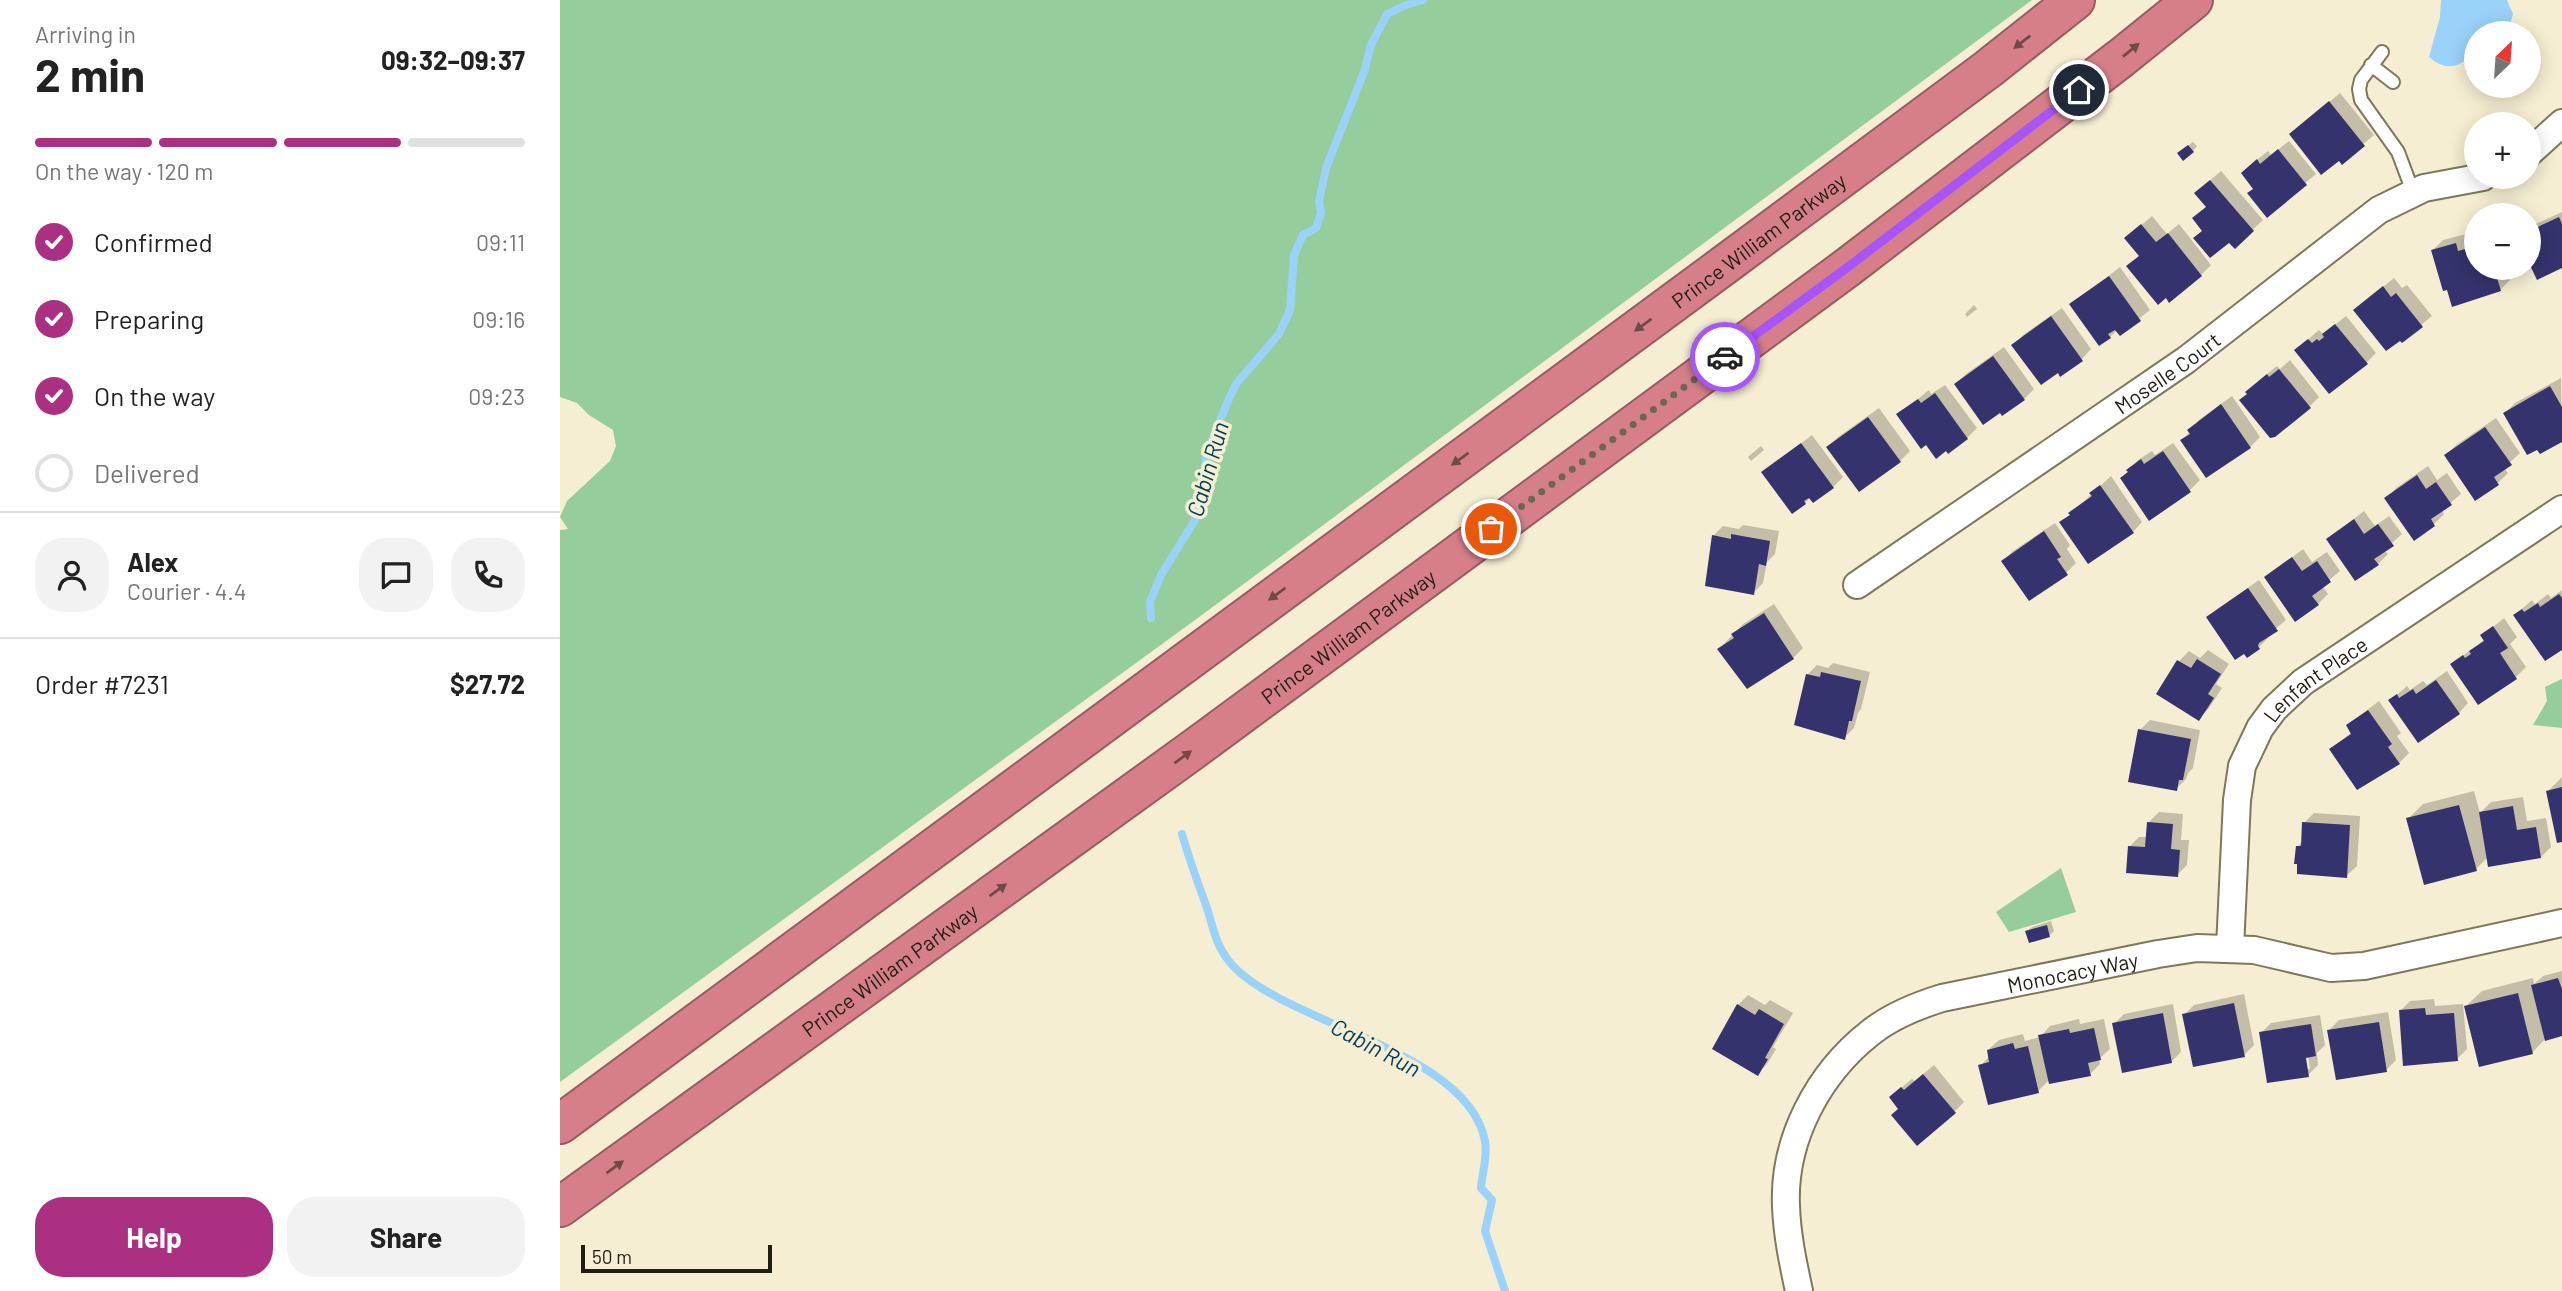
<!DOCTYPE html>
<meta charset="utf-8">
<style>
:root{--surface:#fff;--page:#f2f2f2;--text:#222;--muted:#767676;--line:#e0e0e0;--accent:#ac3082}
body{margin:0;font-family:Barlow,sans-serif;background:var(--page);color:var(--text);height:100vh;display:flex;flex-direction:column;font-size:26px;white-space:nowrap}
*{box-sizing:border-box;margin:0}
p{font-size:23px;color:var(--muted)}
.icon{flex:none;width:38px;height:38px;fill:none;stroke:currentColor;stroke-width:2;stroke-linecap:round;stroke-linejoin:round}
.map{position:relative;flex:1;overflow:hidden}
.sheet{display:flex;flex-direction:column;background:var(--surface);width:560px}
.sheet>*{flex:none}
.needle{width:46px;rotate:25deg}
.tools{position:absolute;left:1904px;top:21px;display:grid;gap:14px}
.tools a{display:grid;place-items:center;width:77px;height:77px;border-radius:50%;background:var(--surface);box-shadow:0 4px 18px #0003;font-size:35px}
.scale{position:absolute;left:21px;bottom:18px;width:191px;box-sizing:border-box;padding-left:7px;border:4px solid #201d13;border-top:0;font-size:19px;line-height:24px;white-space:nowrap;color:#201d13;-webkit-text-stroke:5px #f5eed2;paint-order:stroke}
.pin{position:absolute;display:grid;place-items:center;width:60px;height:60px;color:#fff;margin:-30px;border:4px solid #fff;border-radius:50%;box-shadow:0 2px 7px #0007}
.courier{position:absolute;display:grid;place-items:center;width:70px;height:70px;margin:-35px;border:5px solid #a855f7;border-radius:50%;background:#fff;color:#222;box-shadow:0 2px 9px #0007}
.head em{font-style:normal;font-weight:700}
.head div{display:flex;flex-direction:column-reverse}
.head{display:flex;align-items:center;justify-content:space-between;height:119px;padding:0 35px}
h1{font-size:46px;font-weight:700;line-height:52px}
.bar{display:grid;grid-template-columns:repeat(4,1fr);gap:10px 7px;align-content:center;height:84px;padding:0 35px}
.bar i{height:9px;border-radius:5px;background:var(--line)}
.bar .active{background:var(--accent)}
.bar p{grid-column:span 4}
.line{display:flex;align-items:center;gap:18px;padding:0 35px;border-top:2px solid var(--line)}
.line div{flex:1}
.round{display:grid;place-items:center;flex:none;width:74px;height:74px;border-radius:28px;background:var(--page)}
ol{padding:0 35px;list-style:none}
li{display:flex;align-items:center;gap:21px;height:77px}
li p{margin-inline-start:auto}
li .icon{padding:7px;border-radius:50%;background:var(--accent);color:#fff;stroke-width:4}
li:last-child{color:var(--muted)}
li i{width:38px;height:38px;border:4px solid var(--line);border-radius:50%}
.button{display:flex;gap:14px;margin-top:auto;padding:14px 35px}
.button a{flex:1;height:80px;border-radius:28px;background:var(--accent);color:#fff;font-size:28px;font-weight:700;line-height:80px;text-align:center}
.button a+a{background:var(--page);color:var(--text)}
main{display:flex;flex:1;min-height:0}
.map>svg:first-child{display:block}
.green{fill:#95cd9d}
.water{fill:#9bd2f9}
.shadow{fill:#0003;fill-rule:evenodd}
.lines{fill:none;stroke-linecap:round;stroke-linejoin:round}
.stream{stroke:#9bd2f9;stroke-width:8}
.building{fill:#35336d}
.lane-casing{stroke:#7d775d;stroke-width:16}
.street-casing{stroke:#7d775d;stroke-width:30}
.highway-casing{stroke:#965d60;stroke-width:42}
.lane{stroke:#fff;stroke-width:12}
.street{stroke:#fff;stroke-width:26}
.highway{stroke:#d67f8a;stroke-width:38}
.oneway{fill:#724949}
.done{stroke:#6b6656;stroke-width:7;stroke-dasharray:0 12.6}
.route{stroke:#a855f7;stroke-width:9}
.labels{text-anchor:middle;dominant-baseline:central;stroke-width:7;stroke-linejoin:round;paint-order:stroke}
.street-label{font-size:21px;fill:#201d13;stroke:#f5eed2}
.water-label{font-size:23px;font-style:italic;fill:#003c5b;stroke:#f5eed2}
</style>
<main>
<section class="sheet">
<div class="head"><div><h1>2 min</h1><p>Arriving in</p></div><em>09:32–09:37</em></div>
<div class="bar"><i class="active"></i><i class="active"></i><i class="active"></i><i></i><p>On the way · 120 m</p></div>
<ol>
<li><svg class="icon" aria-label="check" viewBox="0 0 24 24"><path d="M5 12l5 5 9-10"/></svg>Confirmed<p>09:11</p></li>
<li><svg class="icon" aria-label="check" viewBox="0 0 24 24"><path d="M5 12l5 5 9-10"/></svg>Preparing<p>09:16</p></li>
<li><svg class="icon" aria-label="check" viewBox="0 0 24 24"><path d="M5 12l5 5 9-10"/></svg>On the way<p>09:23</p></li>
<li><i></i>Delivered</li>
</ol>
<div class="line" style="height:126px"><a class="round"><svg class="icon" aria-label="person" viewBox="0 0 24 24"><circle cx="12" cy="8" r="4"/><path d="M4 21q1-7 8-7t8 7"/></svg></a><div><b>Alex</b><p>Courier · 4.4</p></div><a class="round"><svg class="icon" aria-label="chat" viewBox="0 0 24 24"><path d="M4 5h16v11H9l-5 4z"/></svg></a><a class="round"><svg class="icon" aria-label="phone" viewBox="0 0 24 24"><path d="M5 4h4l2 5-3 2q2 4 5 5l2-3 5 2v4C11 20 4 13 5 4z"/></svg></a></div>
<div class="line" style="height:91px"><div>Order #7231</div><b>$27.72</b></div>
<div class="button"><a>Help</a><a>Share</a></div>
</section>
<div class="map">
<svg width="2002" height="1291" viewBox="0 0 2002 1291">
<rect width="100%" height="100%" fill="#f5eed2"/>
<path class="green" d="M 0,0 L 1472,0 L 631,623 L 0,1082 L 0,530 L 8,529 L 0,517 L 7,501 L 50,461 L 56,446 L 53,430 L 29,415 L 17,403 L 0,397 Z
M 2002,679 L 2002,728 L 1973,725 L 1987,701 L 1985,687 Z
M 1501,868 L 1516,912 L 1449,932 L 1436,912 Z"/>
<path class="water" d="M 1881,0 L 1947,0 L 1953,14 L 1950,25 L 1943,33 L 1916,33 L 1916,52 C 1900,66 1888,73 1869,57 L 1880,17 Z"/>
<path class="shadow" d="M 1780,93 L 1814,135 L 1782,162 L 1731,134 Z
M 1729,141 L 1756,174 L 1707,215 L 1695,188 L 1693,163 L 1708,151 L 1711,155 Z
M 1633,142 L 1637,146 L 1633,151 L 1624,149 Z
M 1661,171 L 1703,220 L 1675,247 L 1669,241 L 1634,218 L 1647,206 L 1647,183 Z
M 2002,212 L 2002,266 L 1969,262 L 1969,227 Z
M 1592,216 L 1607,234 L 1619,224 L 1651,265 L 1641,275 L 1569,266 L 1580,255 L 1577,229 Z
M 1906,234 L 1908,242 L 1916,240 L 1916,268 L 1947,268 L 1950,280 L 1940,290 L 1873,250 L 1883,240 Z
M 1560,267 L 1590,310 L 1560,334 L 1557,330 L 1550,337 L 1512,304 Z
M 1834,278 L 1842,288 L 1847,285 L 1872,316 L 1842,341 L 1795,310 Z
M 1414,305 L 1417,309 L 1407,317 L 1405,314 Z
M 1502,308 L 1531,349 L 1522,359 L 1498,371 L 1454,345 L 1463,335 Z
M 1786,316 L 1816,353 L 1806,363 L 1736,350 L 1759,330 L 1763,334 Z
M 1444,347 L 1474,389 L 1464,399 L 1396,384 L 1406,374 Z
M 1730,360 L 1759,397 L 1750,406 L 1697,382 L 1717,366 L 1720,369 Z
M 2001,378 L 2002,440 L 1945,413 L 1955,403 Z
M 1385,385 L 1417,428 L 1407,438 L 1387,448 L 1338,415 L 1369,390 L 1371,394 Z
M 1672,396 L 1700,437 L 1690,447 L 1622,441 L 1639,420 Z
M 1319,408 L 1350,451 L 1340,461 L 1268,447 L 1278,437 Z
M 1936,418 L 1960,453 L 1944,468 L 1948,473 L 1938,483 L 1886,455 L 1896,445 Z
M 1252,435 L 1283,477 L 1273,487 L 1251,497 L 1245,503 L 1204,472 Z
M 1613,443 L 1640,480 L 1630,490 L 1562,478 L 1578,460 L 1592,451 L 1595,455 Z
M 1201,446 L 1204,450 L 1191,461 L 1188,457 Z
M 1868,466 L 1877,480 L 1887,473 L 1901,494 L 1882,510 L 1884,514 L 1874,524 L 1854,538 L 1827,498 L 1836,488 Z
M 1551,476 L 1582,522 L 1573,532 L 1501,523 Z
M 1804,511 L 1815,526 L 1829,516 L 1842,534 L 1824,550 L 1828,554 L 1818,564 L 1768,539 Z
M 1495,523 L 1510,545 L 1507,549 L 1516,563 L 1506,573 L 1443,561 L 1453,551 Z
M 1183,525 L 1219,531 L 1215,554 L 1207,562 L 1203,583 L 1193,593 L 1153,536 L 1163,526 L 1179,529 Z
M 1743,549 L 1752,562 L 1767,552 L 1780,571 L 1762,586 L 1768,594 L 1758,604 L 1706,577 Z
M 1699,580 L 1726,620 L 1707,636 L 1708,638 L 1698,648 L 1649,618 L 1659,608 Z
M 2002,590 L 2002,648 L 1955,615 L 1972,600 L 1975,604 L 1988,594 L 1991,598 Z
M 1214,604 L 1243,648 L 1233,658 L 1159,649 L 1183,624 Z
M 1944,618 L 1957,637 L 1950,644 L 1966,667 L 1956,677 L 1892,664 L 1925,639 L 1923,635 Z
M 1648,650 L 1669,664 L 1656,684 L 1662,688 L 1649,708 L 1639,718 L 1598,693 L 1619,661 L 1629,651 L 1640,658 Z
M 1273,663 L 1310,672 L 1301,709 L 1298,713 L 1294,728 L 1284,738 L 1247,675 L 1257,665 L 1268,668 Z
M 1887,671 L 1908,703 L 1899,713 L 1831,700 L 1847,686 L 1850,690 L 1863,681 L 1867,685 Z
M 1819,701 L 1841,733 L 1837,736 L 1849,753 L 1839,763 L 1771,749 L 1792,732 L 1788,725 Z
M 1590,720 L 1640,730 L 1633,768 L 1628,773 L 1626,779 L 1616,789 L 1580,730 Z
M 2002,777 L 2002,840 L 1988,791 Z
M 1914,791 L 1920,813 L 1931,802 L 1963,797 L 1967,821 L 1986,818 L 1991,847 L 1981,857 L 1928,857 L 1916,869 L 1848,819 L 1863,804 Z
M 1599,812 L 1623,814 L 1621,840 L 1629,840 L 1627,865 L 1617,875 L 1569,847 L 1579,837 L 1588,837 L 1589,822 Z
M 1754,813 L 1800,816 L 1797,866 L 1786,876 L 1737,847 L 1743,841 L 1744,823 Z
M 1491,921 L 1494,931 L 1490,935 L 1467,931 L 1472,927 Z
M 2002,971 L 2002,1035 L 1985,1039 L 1972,1053 L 1906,1006 L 1922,991 L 1973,978 L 1974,984 L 1983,976 Z
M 1684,994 L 1694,1045 L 1684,1055 L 1624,1015 L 1634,1005 Z
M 1188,995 L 1205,1005 L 1210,1000 L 1233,1013 L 1213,1047 L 1216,1049 L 1207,1064 L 1197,1074 L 1178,1005 Z
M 1874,999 L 1875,1006 L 1903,1004 L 1907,1049 L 1897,1059 L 1840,1011 L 1850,1001 Z
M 1613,1004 L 1621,1052 L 1611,1062 L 1554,1024 L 1564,1014 Z
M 1828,1012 L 1836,1060 L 1826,1070 L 1769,1030 L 1779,1020 Z
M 1760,1015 L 1765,1045 L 1757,1053 L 1758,1065 L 1748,1075 L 1701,1033 L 1711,1023 ZM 1743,1049 L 1747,1049 L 1750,1069 L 1746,1069 Z
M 1519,1019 L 1520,1024 L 1544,1019 L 1550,1049 L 1539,1059 L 1540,1064 L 1530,1074 L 1489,1080 L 1478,1091 L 1420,1066 L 1430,1056 L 1428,1050 L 1439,1040 L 1463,1034 L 1465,1041 L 1480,1037 L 1490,1026 Z
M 1374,1065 L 1404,1102 L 1394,1112 L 1340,1108 L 1341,1088 L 1352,1079 L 1355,1081 Z"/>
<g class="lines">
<path class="stream" d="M 591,618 L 590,602 L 601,575 L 635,520 L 641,496 L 647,452 L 668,401 L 676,384 L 719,334 L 730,310 L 734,255 L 743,235 L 756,228 L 761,213 L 759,202 L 766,168 L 804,72 L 811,45 L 827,14 L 846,5 L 863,0
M 622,834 C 629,858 637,881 646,905 C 654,929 655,947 674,967 C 732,1026 908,1051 925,1141 C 928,1156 922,1173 921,1188 L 932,1200 L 925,1231 L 945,1291"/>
</g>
<path class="building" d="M 1769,101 L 1805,146 L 1782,165 L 1779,161 L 1761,175 L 1729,134 Z
M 1628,145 L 1634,152 L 1623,161 L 1617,153 Z
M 1718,149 L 1747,185 L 1707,218 L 1687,193 L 1693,189 L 1681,173 L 1697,159 L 1700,164 Z
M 1650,180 L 1694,231 L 1675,249 L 1669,243 L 1650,258 L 1633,238 L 1642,231 L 1632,218 L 1646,207 L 1634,193 Z
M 1999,217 L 2002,224 L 2002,268 L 1977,280 L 1969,263 L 1969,231 Z
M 1581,224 L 1596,242 L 1608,233 L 1642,276 L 1609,303 L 1606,298 L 1598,305 L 1566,266 L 1579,256 L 1564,238 Z
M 1896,243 L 1898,251 L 1916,246 L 1916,268 L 1934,268 L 1941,291 L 1892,307 L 1887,290 L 1883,291 L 1871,250 Z
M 1549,276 L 1581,321 L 1560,336 L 1555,330 L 1548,334 L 1551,338 L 1539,346 L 1509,304 Z
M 1823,286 L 1831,297 L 1836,293 L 1863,327 L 1842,343 L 1840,341 L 1826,351 L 1793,310 Z
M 1491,316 L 1523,361 L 1500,377 L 1498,373 L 1481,385 L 1451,345 Z
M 1775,324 L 1808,364 L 1769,394 L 1734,350 L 1748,339 L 1752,343 L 1757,339 L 1759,341 L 1764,337 L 1762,334 Z
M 1433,356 L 1465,400 L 1442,416 L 1440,413 L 1423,425 L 1394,384 Z
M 1719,369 L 1751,408 L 1715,437 L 1710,438 L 1679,400 L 1687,394 L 1685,392 L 1707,374 L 1709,377 Z
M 1990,386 L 2002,407 L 2002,442 L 1980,454 L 1977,450 L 1967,455 L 1943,413 Z
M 1375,393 L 1408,439 L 1388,454 L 1386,451 L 1376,459 L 1366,445 L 1361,449 L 1336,414 L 1358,399 L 1361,403 Z
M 1661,404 L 1691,448 L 1646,478 L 1620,440 L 1630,434 L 1627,430 Z
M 1308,417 L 1341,462 L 1299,492 L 1266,447 Z
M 1925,427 L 1952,465 L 1934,477 L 1939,485 L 1915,501 L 1884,455 Z
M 1241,443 L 1274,488 L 1253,503 L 1249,498 L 1244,501 L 1246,504 L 1232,514 L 1201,472 Z
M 1603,451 L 1631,492 L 1589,521 L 1560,478 L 1568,472 L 1566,470 L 1581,459 L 1584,464 Z
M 1857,475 L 1866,489 L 1876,482 L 1892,505 L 1871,519 L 1875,526 L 1854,541 L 1824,498 Z
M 1540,485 L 1574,533 L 1528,564 L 1499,522 L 1510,515 L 1508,513 L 1532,496 L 1529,493 Z
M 1794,519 L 1804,534 L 1818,524 L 1834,546 L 1814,559 L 1819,565 L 1795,581 L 1766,539 Z
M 1484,531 L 1501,557 L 1497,559 L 1508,575 L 1469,601 L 1441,561 Z
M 1171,534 L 1210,541 L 1206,566 L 1199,564 L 1194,595 L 1145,586 L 1152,535 L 1171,539 Z
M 1732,557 L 1742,571 L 1757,561 L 1771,582 L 1752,596 L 1759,605 L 1735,622 L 1704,577 Z
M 1688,588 L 1718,631 L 1699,643 L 1698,646 L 1700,649 L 1687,658 L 1684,654 L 1675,660 L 1646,617 Z
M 1999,594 L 2002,598 L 2002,650 L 1985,661 L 1953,615 L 1962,609 L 1964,612 L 1978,603 L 1980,607 Z
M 1204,613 L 1234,659 L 1187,689 L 1157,649 L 1174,638 L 1171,634 Z
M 1933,626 L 1948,648 L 1940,653 L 1957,679 L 1918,705 L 1890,664 L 1903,655 L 1905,658 L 1911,654 L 1909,651 L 1924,641 L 1920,635 Z
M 1637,659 L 1661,674 L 1648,694 L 1654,698 L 1639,721 L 1596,694 L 1617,660 L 1631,668 Z
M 1261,672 L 1301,681 L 1292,721 L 1289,721 L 1285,740 L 1234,725 L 1246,674 L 1260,677 Z
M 1876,680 L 1900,714 L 1858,743 L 1828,700 L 1837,694 L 1839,698 L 1853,689 L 1856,694 Z
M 1808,710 L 1832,744 L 1828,747 L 1840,764 L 1797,790 L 1769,749 L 1791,734 L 1786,725 Z
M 1578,729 L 1631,739 L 1623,780 L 1619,780 L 1617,791 L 1568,782 Z
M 2002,787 L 2002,842 L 1997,843 L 1986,791 Z
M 1899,805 L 1917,871 L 1864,885 L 1846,818 Z
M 1953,806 L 1957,830 L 1976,827 L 1981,858 L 1928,867 L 1919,812 Z
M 1587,822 L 1613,824 L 1611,849 L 1620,850 L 1618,877 L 1566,873 L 1568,846 L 1585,847 Z
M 1742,822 L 1790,825 L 1787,878 L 1737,874 L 1737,864 L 1734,864 L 1736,846 L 1741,846 Z
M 1487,925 L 1490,937 L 1469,943 L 1465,931 Z
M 1998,978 L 2002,989 L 2002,1036 L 1985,1041 L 1971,985 Z
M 1958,993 L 1973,1054 L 1919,1067 L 1904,1006 Z
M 1674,1003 L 1685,1057 L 1633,1067 L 1622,1014 Z
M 1177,1004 L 1195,1015 L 1199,1009 L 1224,1024 L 1205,1058 L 1208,1059 L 1198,1076 L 1152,1049 Z
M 1865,1008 L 1866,1015 L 1894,1013 L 1898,1061 L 1843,1066 L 1839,1010 Z
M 1603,1013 L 1612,1063 L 1562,1073 L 1552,1023 Z
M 1819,1022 L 1827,1072 L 1776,1080 L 1767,1030 Z
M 1751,1024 L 1756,1056 L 1746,1058 L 1749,1077 L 1707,1083 L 1699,1032 Z
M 1534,1028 L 1541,1060 L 1528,1063 L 1531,1076 L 1489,1084 L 1478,1035 L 1509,1029 L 1510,1033 Z
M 1453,1043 L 1455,1049 L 1468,1046 L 1479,1093 L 1428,1105 L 1418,1065 L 1429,1062 L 1427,1050 Z
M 1363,1074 L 1396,1113 L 1357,1146 L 1331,1115 L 1338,1109 L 1329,1097 L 1341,1087 L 1344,1090 Z"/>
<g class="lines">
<g class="lane-casing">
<path id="lane" d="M 1822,52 L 1801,80 L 1799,89 L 1801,100 L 1838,152 L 1853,192
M 1811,65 L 1833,82"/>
</g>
<g class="street-casing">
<g id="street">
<path d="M 1969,153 L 2002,123"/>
<path id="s1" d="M 1297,585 L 1626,360 L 1819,210 L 1864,188 L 1923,177"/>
<path id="s2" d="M 1670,948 L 1677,800 L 1682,766 L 1700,728 L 1714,709 L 1743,682 L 2002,509"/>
<path id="s3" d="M 1239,1291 C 1233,1263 1227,1235 1226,1206 C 1223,1140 1258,1074 1310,1033 C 1331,1016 1356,1006 1382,998 L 1598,954 L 1637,948 L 1694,950 L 1771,968 L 1804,966 L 2002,923"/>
</g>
</g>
<g class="highway-casing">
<g id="highway">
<path id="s4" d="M 0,1124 L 1167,263 L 1428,69 L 1515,0"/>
<path id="s5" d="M 0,1207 L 634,749 L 1288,267 L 1561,58 L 1633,0"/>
</g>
</g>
<use href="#lane" class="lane"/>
<use href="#street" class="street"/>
<use href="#highway" class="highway"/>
</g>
<defs><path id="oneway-solid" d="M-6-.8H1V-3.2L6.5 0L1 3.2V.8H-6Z" transform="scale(1.75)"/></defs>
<g class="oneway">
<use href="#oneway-solid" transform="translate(1462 42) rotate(142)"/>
<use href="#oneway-solid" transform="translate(1571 50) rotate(-39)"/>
<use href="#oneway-solid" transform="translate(1083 325) rotate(144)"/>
<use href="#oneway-solid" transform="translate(900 459) rotate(144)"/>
<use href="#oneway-solid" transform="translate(717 594) rotate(144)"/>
<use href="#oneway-solid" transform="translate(623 757) rotate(-36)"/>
<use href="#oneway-solid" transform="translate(438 890) rotate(-36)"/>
<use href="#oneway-solid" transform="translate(55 1167) rotate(-36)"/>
</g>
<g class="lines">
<path class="done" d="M 931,529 L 1165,357"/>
<path class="route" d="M 1165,357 L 1288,267 L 1519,90"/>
</g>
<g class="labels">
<g class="street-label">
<text stroke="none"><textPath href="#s4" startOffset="1489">Prince William Parkway</textPath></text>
<text stroke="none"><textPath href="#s1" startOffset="376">Moselle Court</textPath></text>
<text stroke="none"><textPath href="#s5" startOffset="973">Prince William Parkway</textPath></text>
<text stroke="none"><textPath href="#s2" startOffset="299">Lenfant Place</textPath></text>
<text stroke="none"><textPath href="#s5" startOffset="406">Prince William Parkway</textPath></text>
<text stroke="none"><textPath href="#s3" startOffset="499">Monocacy Way</textPath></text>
</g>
<g class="water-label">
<text transform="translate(647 469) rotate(-74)">Cabin Run</text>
<text transform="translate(816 1047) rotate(28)">Cabin Run</text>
</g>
</g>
</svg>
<div class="tools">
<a><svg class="needle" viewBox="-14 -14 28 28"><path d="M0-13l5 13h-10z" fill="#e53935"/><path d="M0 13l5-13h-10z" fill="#767676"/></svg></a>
<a>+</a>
<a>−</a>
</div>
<div class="scale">50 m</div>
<div class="pin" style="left:931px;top:529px;background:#ea580c"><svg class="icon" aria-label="bag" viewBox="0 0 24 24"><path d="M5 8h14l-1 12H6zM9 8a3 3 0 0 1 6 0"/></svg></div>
<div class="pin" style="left:1519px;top:90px;background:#1f2937"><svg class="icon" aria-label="home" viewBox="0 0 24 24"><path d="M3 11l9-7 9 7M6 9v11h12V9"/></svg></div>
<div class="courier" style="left:1165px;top:357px"><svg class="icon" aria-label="car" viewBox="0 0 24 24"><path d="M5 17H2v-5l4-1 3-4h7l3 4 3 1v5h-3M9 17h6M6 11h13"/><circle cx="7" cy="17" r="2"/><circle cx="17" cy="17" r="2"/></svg></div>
</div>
</main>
